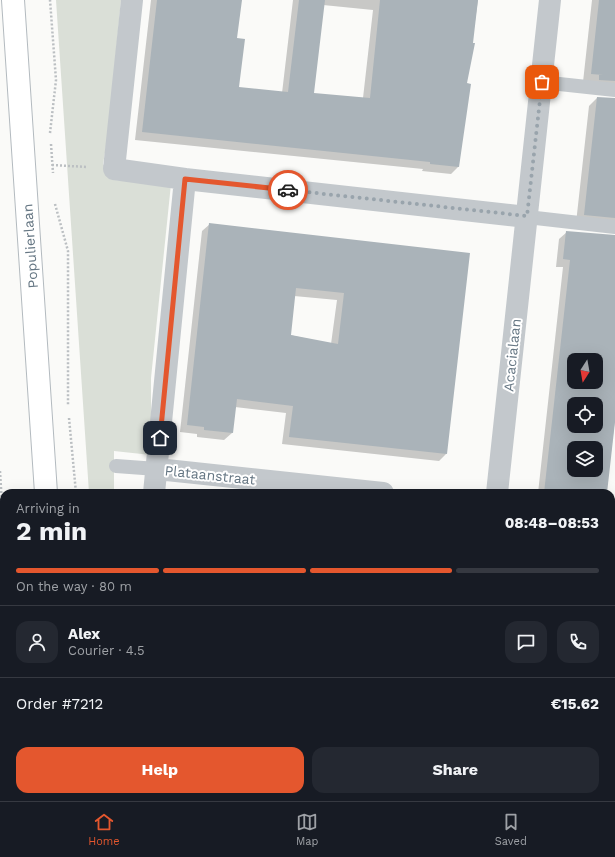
<!DOCTYPE html>
<meta charset="utf-8">
<style>
:root{--surface:#171b24;--page:#242831;--text:#f1f3f6;--muted:#9ea1a6;--line:#363941;--accent:#e4572e}
body{margin:0;font-family:"Work Sans",sans-serif;background:var(--page);color:var(--text);height:100vh;display:flex;flex-direction:column;font-size:15px;white-space:nowrap}
*{box-sizing:border-box;margin:0}
p{font-size:13px;color:var(--muted)}
.icon{flex:none;width:22px;height:22px;fill:none;stroke:currentColor;stroke-width:2;stroke-linecap:round;stroke-linejoin:round}
.map{position:relative;flex:1;overflow:hidden}
.drawer{position:absolute;left:0px;top:489px;width:615px;height:312px;display:flex;flex-direction:column;background:var(--surface);border-radius:12px 12px 0 0;box-shadow:0 4px 16px #0002}
.drawer>*{flex:none}
.needle{width:26px;rotate:191deg}
.tools{position:absolute;left:567px;top:353px;display:grid;gap:8px}
.tools a{display:grid;place-items:center;width:36px;height:36px;border-radius:8px;background:var(--surface);box-shadow:0 4px 16px #0002;font-size:20px}
.pin{position:absolute;display:grid;place-items:center;width:34px;height:34px;color:#fff;margin:-17px;border-radius:8px;box-shadow:0 2px 6px #0006}
.courier{position:absolute;display:grid;place-items:center;width:40px;height:40px;margin:-20px;border:3px solid #e4572e;border-radius:50%;background:#fff;color:#222;box-shadow:0 1px 5px #0007}
.head em{font-style:normal;font-weight:700}
.head div{display:flex;flex-direction:column-reverse}
.head{display:flex;align-items:center;justify-content:space-between;height:68px;padding:0 16px}
h1{font-size:26px;font-weight:700;line-height:30px}
.bar{display:grid;grid-template-columns:repeat(4,1fr);gap:6px 4px;align-content:center;height:48px;padding:0 16px}
.bar i{height:5px;border-radius:3px;background:var(--line)}
.bar .current{background:var(--accent)}
.bar p{grid-column:span 4}
.line{display:flex;align-items:center;gap:10px;padding:0 16px;border-top:1px solid var(--line)}
.line div{flex:1}
.round{display:grid;place-items:center;flex:none;width:42px;height:42px;border-radius:12px;background:var(--page)}
.action{display:flex;gap:8px;margin-top:auto;padding:8px 16px}
.action a{flex:1;height:46px;border-radius:12px;background:var(--accent);color:#fff;font-size:16px;font-weight:700;line-height:46px;text-align:center}
.action a+a{background:var(--page);color:var(--text)}
.tabs{display:flex;justify-content:space-around;align-items:center;height:56px;border-top:1px solid var(--line);background:var(--surface);font-size:11px;color:var(--muted)}
.tabs a{display:grid;justify-items:center;gap:2px}
.tabs .current{color:var(--accent)}
.map>svg:first-child{display:block}
.green{fill:#dadfd7}
.shadow{fill:#0003;fill-rule:evenodd}
.building{fill:#aab3b9;fill-rule:evenodd}
.lines{fill:none;stroke-linecap:round;stroke-linejoin:round}
.secondary-casing{stroke:#b3babf;stroke-width:24}
.path{stroke:#bbbfc2;stroke-width:2.5;stroke-dasharray:2 2;stroke-linecap:butt}
.lane{stroke:#c3c8cc;stroke-width:14}
.street{stroke:#c3c8cc;stroke-width:22}
.secondary{stroke:#fff;stroke-width:22}
.done{stroke:#99a4ac;stroke-width:4;stroke-dasharray:0 7.2}
.route{stroke:#e4572e;stroke-width:5}
.labels{text-anchor:middle;dominant-baseline:central;stroke-width:4;stroke-linejoin:round;paint-order:stroke}
.street-label{font-size:14px;fill:#657683;stroke:#fff}
</style>
<div class="map">
<svg width="615" height="801" viewBox="0 0 615 801">
<rect width="100%" height="100%" fill="#fafaf8"/>
<path class="green" d="M 56,0 L 121,0 L 108,135 L 103,164 L 114,180 L 171,184 L 151,378 L 151,455 L 114,451 L 114,493 L 89,493 Z
M 110,797 L 155,797 L 155,801 L 110,801 Z"/>
<path class="shadow" d="M 151,0 L 241,0 L 236,39 L 238,88 L 282,93 L 293,0 L 478,0 L 466,84 L 458,167 L 451,174 L 422,171 L 423,169 L 135,140 ZM 323,5 L 373,10 L 363,98 L 313,94 Z
M 592,0 L 615,0 L 615,97 L 612,91 L 583,82 Z
M 597,98 L 615,99 L 615,231 L 576,223 L 589,106 Z
M 210,224 L 469,254 L 446,454 L 439,461 L 282,444 L 286,413 L 235,407 L 232,433 L 224,440 L 197,437 L 197,434 L 180,432 L 202,231 ZM 294,296 L 337,300 L 331,344 L 290,335 Z
M 567,232 L 615,272 L 615,419 L 606,493 L 538,493 L 563,267 L 556,267 L 559,239 ZM 574,360 L 596,360 L 596,382 L 574,382 ZM 574,404 L 596,404 L 596,426 L 574,426 ZM 574,448 L 596,448 L 596,470 L 574,470 Z
M 611,591 L 615,591 L 615,637 L 611,637 Z
M 611,751 L 615,751 L 615,801 L 509,801 L 509,797 L 611,797 Z
M 191,798 L 222,801 L 188,801 Z"/>
<path class="building" d="M 157,0 L 242,0 L 237,38 L 245,39 L 239,87 L 288,92 L 299,0 L 325,0 L 314,93 L 370,98 L 380,0 L 478,0 L 473,43 L 475,43 L 467,83 L 471,84 L 459,167 L 430,164 L 430,162 L 142,132 Z
M 599,0 L 615,0 L 615,81 L 599,80 L 599,75 L 603,75 L 591,74 Z
M 597,97 L 615,98 L 615,218 L 584,215 Z
M 209,223 L 470,253 L 447,454 L 289,437 L 293,406 L 237,399 L 233,433 L 204,430 L 204,427 L 187,425 ZM 296,288 L 344,293 L 338,344 L 291,335 Z
M 566,231 L 615,235 L 615,422 L 607,493 L 581,490 L 581,493 L 544,493 L 570,260 L 563,259 ZM 574,360 L 596,360 L 596,382 L 574,382 ZM 574,404 L 596,404 L 596,426 L 574,426 ZM 574,448 L 596,448 L 596,470 L 574,470 Z"/>
<g class="lines">
<g class="secondary-casing">
<path id="secondary" d="M 13,0 L 46,493
M 55,797 L 55,801"/>
</g>
<path class="path" d="M 50,133 L 56,80 L 50,0
M 51,144 L 53,173
M 52,165 L 87,167
M 55,204 L 68,251 L 68,405
M 69,418 L 76,493
M 0,471 L 4,538
M 0,750 L 4,750
M 8,797 L 9,801
M 101,797 L 102,801"/>
<path class="lane" d="M 541,82 L 615,90
M 527,217 L 615,227
M 116,466 L 157,469"/>
<path class="street" d="M 132,0 L 114,169 L 185,179 L 154,493
M 185,179 L 527,217
M 157,469 L 383,493
M 497,493 L 550,0
M 611,695 L 615,695
M 166,801 L 167,797
M 464,801 L 464,797"/>
<use href="#secondary" class="secondary"/>
</g>
<g class="lines">
<path class="done" d="M 288,190 L 527,216 L 542,82"/>
<path class="route" d="M 160,438 L 185,179 L 288,190"/>
</g>
<g class="labels">
<g class="street-label">
<text transform="translate(30 246) rotate(-94)">Populierlaan</text>
<text transform="translate(512 355) rotate(-84)">Acacialaan</text>
<text transform="translate(210 475) rotate(6)">Plataanstraat</text>
</g>
</g>
</svg>
<div class="tools">
<a><svg class="needle" viewBox="-14 -14 28 28"><path d="M0-13l5 13h-10z" fill="#e53935"/><path d="M0 13l5-13h-10z" fill="#9ea1a6"/></svg></a>
<a><svg class="icon" aria-label="locate" viewBox="0 0 24 24"><circle cx="12" cy="12" r="6"/><path d="M12 2v4M12 18v4M2 12h4M18 12h4"/></svg></a>
<a><svg class="icon" aria-label="layers" viewBox="0 0 24 24"><path d="M12 4l9 5-9 5-9-5zM3 14l9 5 9-5"/></svg></a>
</div>
<div class="pin" style="left:542px;top:82px;background:#ea580c"><svg class="icon" aria-label="bag" viewBox="0 0 24 24"><path d="M5 8h14l-1 12H6zM9 8a3 3 0 0 1 6 0"/></svg></div>
<div class="pin" style="left:160px;top:438px;background:#1f2937"><svg class="icon" aria-label="home" viewBox="0 0 24 24"><path d="M3 11l9-7 9 7M6 9v11h12V9"/></svg></div>
<div class="courier" style="left:288px;top:190px"><svg class="icon" aria-label="car" viewBox="0 0 24 24"><path d="M5 17H2v-5l4-1 3-4h7l3 4 3 1v5h-3M9 17h6M6 11h13"/><circle cx="7" cy="17" r="2"/><circle cx="17" cy="17" r="2"/></svg></div>
<section class="drawer">
<div class="head"><div><h1>2 min</h1><p>Arriving in</p></div><em>08:48–08:53</em></div>
<div class="bar"><i class="current"></i><i class="current"></i><i class="current"></i><i></i><p>On the way · 80 m</p></div>
<div class="line" style="height:72px"><a class="round"><svg class="icon" aria-label="person" viewBox="0 0 24 24"><circle cx="12" cy="8" r="4"/><path d="M4 21q1-7 8-7t8 7"/></svg></a><div><b>Alex</b><p>Courier · 4.5</p></div><a class="round"><svg class="icon" aria-label="chat" viewBox="0 0 24 24"><path d="M4 5h16v11H9l-5 4z"/></svg></a><a class="round"><svg class="icon" aria-label="phone" viewBox="0 0 24 24"><path d="M5 4h4l2 5-3 2q2 4 5 5l2-3 5 2v4C11 20 4 13 5 4z"/></svg></a></div>
<div class="line" style="height:52px"><div>Order #7212</div><b>€15.62</b></div>
<div class="action"><a>Help</a><a>Share</a></div>
</section>
</div>
<nav class="tabs">
<a class="current"><svg class="icon" aria-label="home" viewBox="0 0 24 24"><path d="M3 11l9-7 9 7M6 9v11h12V9"/></svg>Home</a>
<a><svg class="icon" aria-label="map" viewBox="0 0 24 24"><path d="M3 6l6-2 6 2 6-2v14l-6 2-6-2-6 2zM9 4v14M15 6v14"/></svg>Map</a>
<a><svg class="icon" aria-label="saved" viewBox="0 0 24 24"><path d="M7 4h10v16l-5-4-5 4z"/></svg>Saved</a>
</nav>
